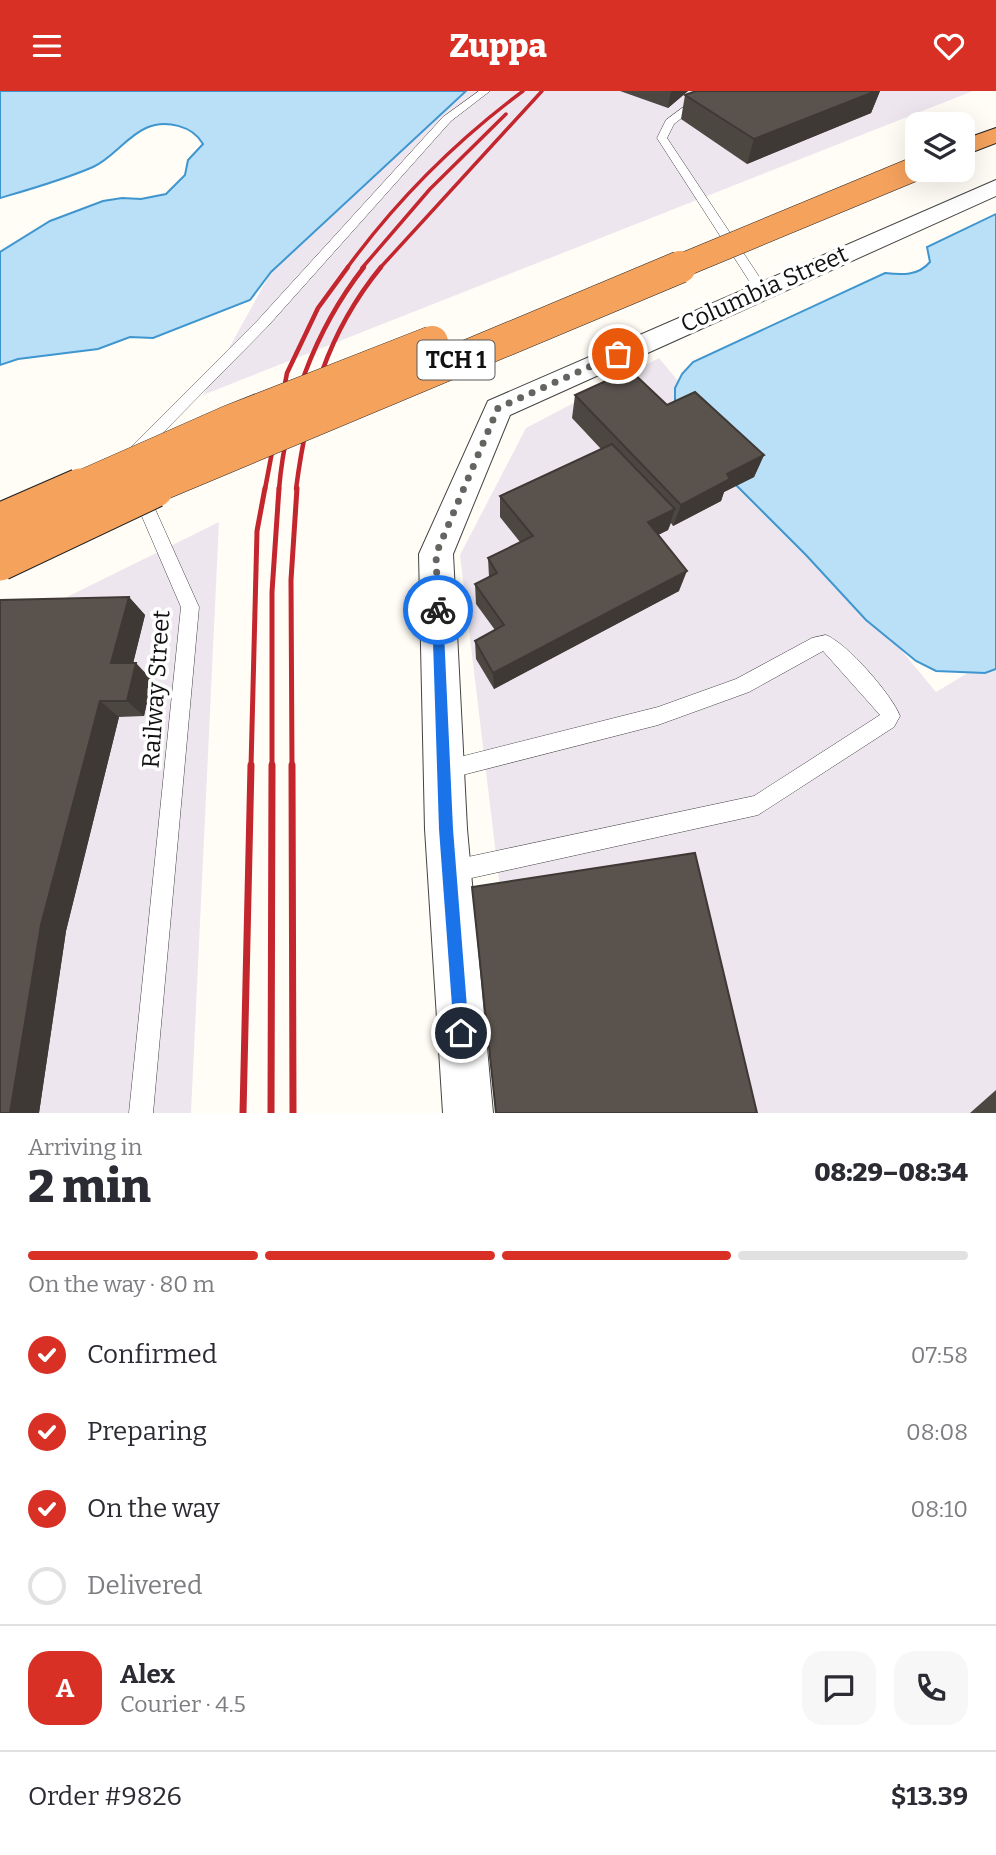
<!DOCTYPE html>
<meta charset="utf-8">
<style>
:root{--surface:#fff;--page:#f7f7f7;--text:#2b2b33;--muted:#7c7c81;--line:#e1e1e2;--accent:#d93025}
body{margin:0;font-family:Bitter,serif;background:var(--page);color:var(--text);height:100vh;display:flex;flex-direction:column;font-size:26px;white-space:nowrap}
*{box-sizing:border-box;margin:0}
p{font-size:23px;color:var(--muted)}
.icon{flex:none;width:38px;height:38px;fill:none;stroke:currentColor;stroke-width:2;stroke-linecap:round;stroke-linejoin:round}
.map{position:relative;height:1022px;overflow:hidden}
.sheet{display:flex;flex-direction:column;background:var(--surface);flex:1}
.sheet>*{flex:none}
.tools{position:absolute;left:905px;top:21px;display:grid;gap:14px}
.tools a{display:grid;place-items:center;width:70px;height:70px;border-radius:14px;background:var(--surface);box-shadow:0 7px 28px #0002;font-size:35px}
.pin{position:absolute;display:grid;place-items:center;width:60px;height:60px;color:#fff;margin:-30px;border:4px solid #fff;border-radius:50%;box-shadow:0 2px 7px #0007}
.courier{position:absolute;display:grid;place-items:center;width:70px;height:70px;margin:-35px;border:5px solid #1a73e8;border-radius:50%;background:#fff;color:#222;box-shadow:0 2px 9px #0007}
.summary em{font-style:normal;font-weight:800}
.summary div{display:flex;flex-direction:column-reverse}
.summary{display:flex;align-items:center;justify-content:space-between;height:119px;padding:0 28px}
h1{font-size:46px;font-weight:800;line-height:52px}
.bar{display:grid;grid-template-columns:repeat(4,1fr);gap:10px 7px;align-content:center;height:84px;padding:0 28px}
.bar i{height:9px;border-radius:5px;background:var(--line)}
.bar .selected{background:var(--accent)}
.bar p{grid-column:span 4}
.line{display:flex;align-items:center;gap:18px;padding:0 28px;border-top:2px solid var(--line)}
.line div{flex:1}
.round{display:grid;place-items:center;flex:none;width:74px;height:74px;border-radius:21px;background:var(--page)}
ol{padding:0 28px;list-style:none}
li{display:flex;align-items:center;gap:21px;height:77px}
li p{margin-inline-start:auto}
li .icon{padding:7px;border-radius:50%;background:var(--accent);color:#fff;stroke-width:4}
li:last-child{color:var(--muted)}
li i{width:38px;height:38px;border:4px solid var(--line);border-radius:50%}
header{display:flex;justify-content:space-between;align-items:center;height:91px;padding:0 28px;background:var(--accent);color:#fff;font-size:32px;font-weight:800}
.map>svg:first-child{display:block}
.industrial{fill:#eee6ef}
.water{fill:#b9e0f7;stroke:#3f96cf;stroke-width:2}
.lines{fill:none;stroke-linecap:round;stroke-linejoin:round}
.lane-casing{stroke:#444;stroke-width:1}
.street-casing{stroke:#444;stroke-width:2}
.highway-casing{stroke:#222;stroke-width:2}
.lane{fill:#fff;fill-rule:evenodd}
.street{fill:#fff;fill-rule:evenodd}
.highway{fill:#f5a25d;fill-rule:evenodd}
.rail-far3{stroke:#c4262e;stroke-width:3.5}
.rail-far2{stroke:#c4262e;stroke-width:4.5}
.rail-far1{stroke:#c4262e;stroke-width:5}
.rail{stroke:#c4262e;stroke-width:7}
.highway-bridge-far2-casing{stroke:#222;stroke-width:25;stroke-linecap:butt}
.highway-bridge-far1-casing{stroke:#222;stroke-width:33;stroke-linecap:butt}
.highway-bridge-casing{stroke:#222;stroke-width:41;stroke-linecap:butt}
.highway-bridge-far2{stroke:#f5a25d;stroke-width:24}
.highway-bridge-far1{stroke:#f5a25d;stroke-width:32}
.highway-bridge{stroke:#f5a25d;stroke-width:39}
.wall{fill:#4d4742}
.shaded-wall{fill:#3f3936}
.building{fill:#5a524d;stroke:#3f3936;stroke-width:2}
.route{fill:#1a73e8}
.done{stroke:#646461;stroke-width:7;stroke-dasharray:0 12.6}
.labels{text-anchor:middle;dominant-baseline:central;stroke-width:7;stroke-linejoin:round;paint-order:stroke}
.shield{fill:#fff;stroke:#585858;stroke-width:2}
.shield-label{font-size:23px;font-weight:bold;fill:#111}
.street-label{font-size:24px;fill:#111;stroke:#fff}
</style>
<header><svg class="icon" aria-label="menu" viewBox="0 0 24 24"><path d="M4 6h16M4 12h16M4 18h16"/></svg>Zuppa<svg class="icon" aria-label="heart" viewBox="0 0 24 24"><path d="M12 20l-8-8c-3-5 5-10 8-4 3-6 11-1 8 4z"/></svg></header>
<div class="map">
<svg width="996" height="1022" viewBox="0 0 996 1022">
<rect width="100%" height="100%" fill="#fffdf5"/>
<path class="industrial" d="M 466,0 L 973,0 L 203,304 L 271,181 Z
M 659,267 L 936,601 L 996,565 L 996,1022 L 527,1022 L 460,464 L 526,337 Z
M 219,431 L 191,1022 L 0,1022 L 0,539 Z"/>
<path class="water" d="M 0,0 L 466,0 L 271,181 L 250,209 L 153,247 L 130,246 L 98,258 L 18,268 L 0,274 L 0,161 L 50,130 L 103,110 L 122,107 L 141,108 L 166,103 L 185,84 L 188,69 L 203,53 C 193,35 166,28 146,37 C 126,46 113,67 93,76 C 63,89 31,98 0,107 Z
M 996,123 L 996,578 L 985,582 L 936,580 L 916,570 L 866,529 L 806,464 L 725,383 L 675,316 L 675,297 L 682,283 L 693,271 L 885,182 C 902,184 918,185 930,171 L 927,156 Z"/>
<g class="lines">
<g class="lane-casing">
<path id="lane" d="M 479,0 L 490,0 L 451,30 L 268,235 L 135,370 L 125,370 L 122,366 L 125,362 L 258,229 L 443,26 Z
M 705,0 L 716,0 L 674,33 L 667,47 L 768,199 L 767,202 L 757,202 L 657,47 L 666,29 Z
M 139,394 L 147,400 L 199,516 L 153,1022 L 129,1022 L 181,516 L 131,400 Z
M 826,544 C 847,552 892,604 900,625 L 894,636 L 758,724 L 449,792 L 441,789 L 438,781 L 441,773 L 449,770 L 754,705 L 880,624 L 823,560 L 749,601 L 658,634 L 443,689 L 436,686 L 433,679 L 436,672 L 658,616 L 736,588 L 812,547 Z"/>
</g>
<g class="street-casing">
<path id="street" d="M 996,89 L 996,105 L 510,324 L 453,463 L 467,738 L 493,1022 L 443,1022 L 425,738 L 419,463 L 488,310 Z"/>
</g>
<g class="highway-casing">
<path id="highway" d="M 996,37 L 996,52 L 962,65 L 962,49 Z"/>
</g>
<use href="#lane" class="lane"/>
<use href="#street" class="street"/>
<use href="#highway" class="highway"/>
<path class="rail-far3" d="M 347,177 C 396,110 456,50 523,0
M 362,177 L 430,98 L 506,23
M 380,177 L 542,0"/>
<path class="rail-far2" d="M 265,398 L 287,282 L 318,217 L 348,176
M 279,398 C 286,318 314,240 364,176
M 296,398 C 307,314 326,243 381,176"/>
<path class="rail-far1" d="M 251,676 L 257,440 L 265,397
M 272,676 L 272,501 L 279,397
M 292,676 L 291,489 L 297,397"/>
<path class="rail" d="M 292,674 L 293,1022
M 243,1022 L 251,674
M 271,1022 L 272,674"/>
<g class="highway-bridge-far2-casing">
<path id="highway-bridge-far2" d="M 676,177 L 917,77"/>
</g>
<g class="highway-bridge-far1-casing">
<path id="highway-bridge-far1" d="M 76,398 L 230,330 L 432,251
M 150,398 L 680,176"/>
</g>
<g class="highway-bridge-casing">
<path id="highway-bridge" d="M 0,432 L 80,397
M 0,470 L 154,397"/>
</g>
<use href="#highway-bridge-far2" class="highway-bridge-far2"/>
<use href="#highway-bridge-far1" class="highway-bridge-far1"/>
<use href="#highway-bridge" class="highway-bridge"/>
</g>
<path class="wall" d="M 620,0 L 688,0 L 668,17 Z
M 696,0 L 880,0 L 871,22 L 747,73 L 681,28 L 685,4 Z
M 575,304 L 667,314 L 764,364 L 754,386 L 724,401 L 721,410 L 673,435 L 671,432 L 668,439 L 658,444 L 679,500 L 494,598 L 476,568 L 475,550 L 495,539 L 476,513 L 475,493 L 489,486 L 488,467 L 520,451 L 500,426 L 500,405 L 601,358 L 572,327 Z
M 129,506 L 145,524 L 133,572 L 152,589 L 144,625 L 119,626 L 66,840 L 39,1022 L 0,1022 L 0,509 Z
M 996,999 L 996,1022 L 970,1022 Z"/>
<path class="shaded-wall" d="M 671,0 L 688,0 L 668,17 Z
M 876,0 L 880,0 L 871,22 L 747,73 L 754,48 Z
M 764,364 L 754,386 L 724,401 L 721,410 L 673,435 L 681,414 L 727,383 Z
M 675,418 L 668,439 L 642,452 L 648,431 Z
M 687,480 L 679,500 L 494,598 L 493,582 Z
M 129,506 L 145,524 L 129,589 L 111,572 Z
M 136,572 L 152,589 L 144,625 L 127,610 Z
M 100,610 L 119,626 L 66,840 L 39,1022 L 10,1022 L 41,834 Z"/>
<path class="building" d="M 696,0 L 876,0 L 754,48 L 685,4 Z
M 630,279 L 667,314 L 695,301 L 764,364 L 727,383 L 730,388 L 681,414 L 575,304 Z
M 612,353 L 675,418 L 648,431 L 687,480 L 493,582 L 475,550 L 504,534 L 475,493 L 497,482 L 488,467 L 533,445 L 500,405 Z
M 129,506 L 111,572 L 136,572 L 127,610 L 100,610 L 41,834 L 10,1022 L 0,1022 L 0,509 Z
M 695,762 L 757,1022 L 496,1022 L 472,796 Z"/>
<path class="route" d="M 438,514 L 443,519 L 453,738 L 469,942 L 467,947 L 461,949 L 456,947 L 454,942 L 439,738 L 432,519 Z"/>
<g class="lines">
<path class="done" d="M 438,519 L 436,463 L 498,317 L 618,263"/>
</g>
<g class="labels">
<rect class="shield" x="417.5" y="249.5" width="77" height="39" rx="5"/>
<g class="shield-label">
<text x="456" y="269">TCH 1</text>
</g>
<g class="street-label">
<text transform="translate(764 198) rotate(-24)">Columbia Street</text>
<text transform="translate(156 598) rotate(-86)">Railway Street</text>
</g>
</g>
</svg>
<div class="tools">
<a><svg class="icon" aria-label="layers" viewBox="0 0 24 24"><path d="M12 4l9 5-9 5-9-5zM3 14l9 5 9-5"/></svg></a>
</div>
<div class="pin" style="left:618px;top:263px;background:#ea580c"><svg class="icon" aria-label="bag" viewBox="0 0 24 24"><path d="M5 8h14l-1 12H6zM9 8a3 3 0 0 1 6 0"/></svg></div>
<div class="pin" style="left:461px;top:942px;background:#1f2937"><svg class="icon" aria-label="home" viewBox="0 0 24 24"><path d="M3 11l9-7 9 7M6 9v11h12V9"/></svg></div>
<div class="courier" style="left:438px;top:519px"><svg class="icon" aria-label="bike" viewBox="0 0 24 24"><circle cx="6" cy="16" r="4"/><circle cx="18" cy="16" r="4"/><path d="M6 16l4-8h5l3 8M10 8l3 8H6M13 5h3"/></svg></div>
</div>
<section class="sheet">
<div class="summary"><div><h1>2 min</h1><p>Arriving in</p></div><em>08:29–08:34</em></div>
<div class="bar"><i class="selected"></i><i class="selected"></i><i class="selected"></i><i></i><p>On the way · 80 m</p></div>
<ol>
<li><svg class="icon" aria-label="check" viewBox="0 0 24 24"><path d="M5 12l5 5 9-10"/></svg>Confirmed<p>07:58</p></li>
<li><svg class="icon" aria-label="check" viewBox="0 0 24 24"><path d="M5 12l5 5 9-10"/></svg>Preparing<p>08:08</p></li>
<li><svg class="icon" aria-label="check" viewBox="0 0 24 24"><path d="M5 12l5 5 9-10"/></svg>On the way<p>08:10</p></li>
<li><i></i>Delivered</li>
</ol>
<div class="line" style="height:126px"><b class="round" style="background:var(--accent);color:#fff">A</b><div><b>Alex</b><p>Courier · 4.5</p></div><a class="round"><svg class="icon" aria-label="chat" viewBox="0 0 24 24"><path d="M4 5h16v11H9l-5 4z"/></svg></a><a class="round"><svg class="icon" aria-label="phone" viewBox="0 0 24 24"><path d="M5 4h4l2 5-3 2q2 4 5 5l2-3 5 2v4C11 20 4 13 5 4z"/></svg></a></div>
<div class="line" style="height:91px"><div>Order #9826</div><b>$13.39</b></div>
</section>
